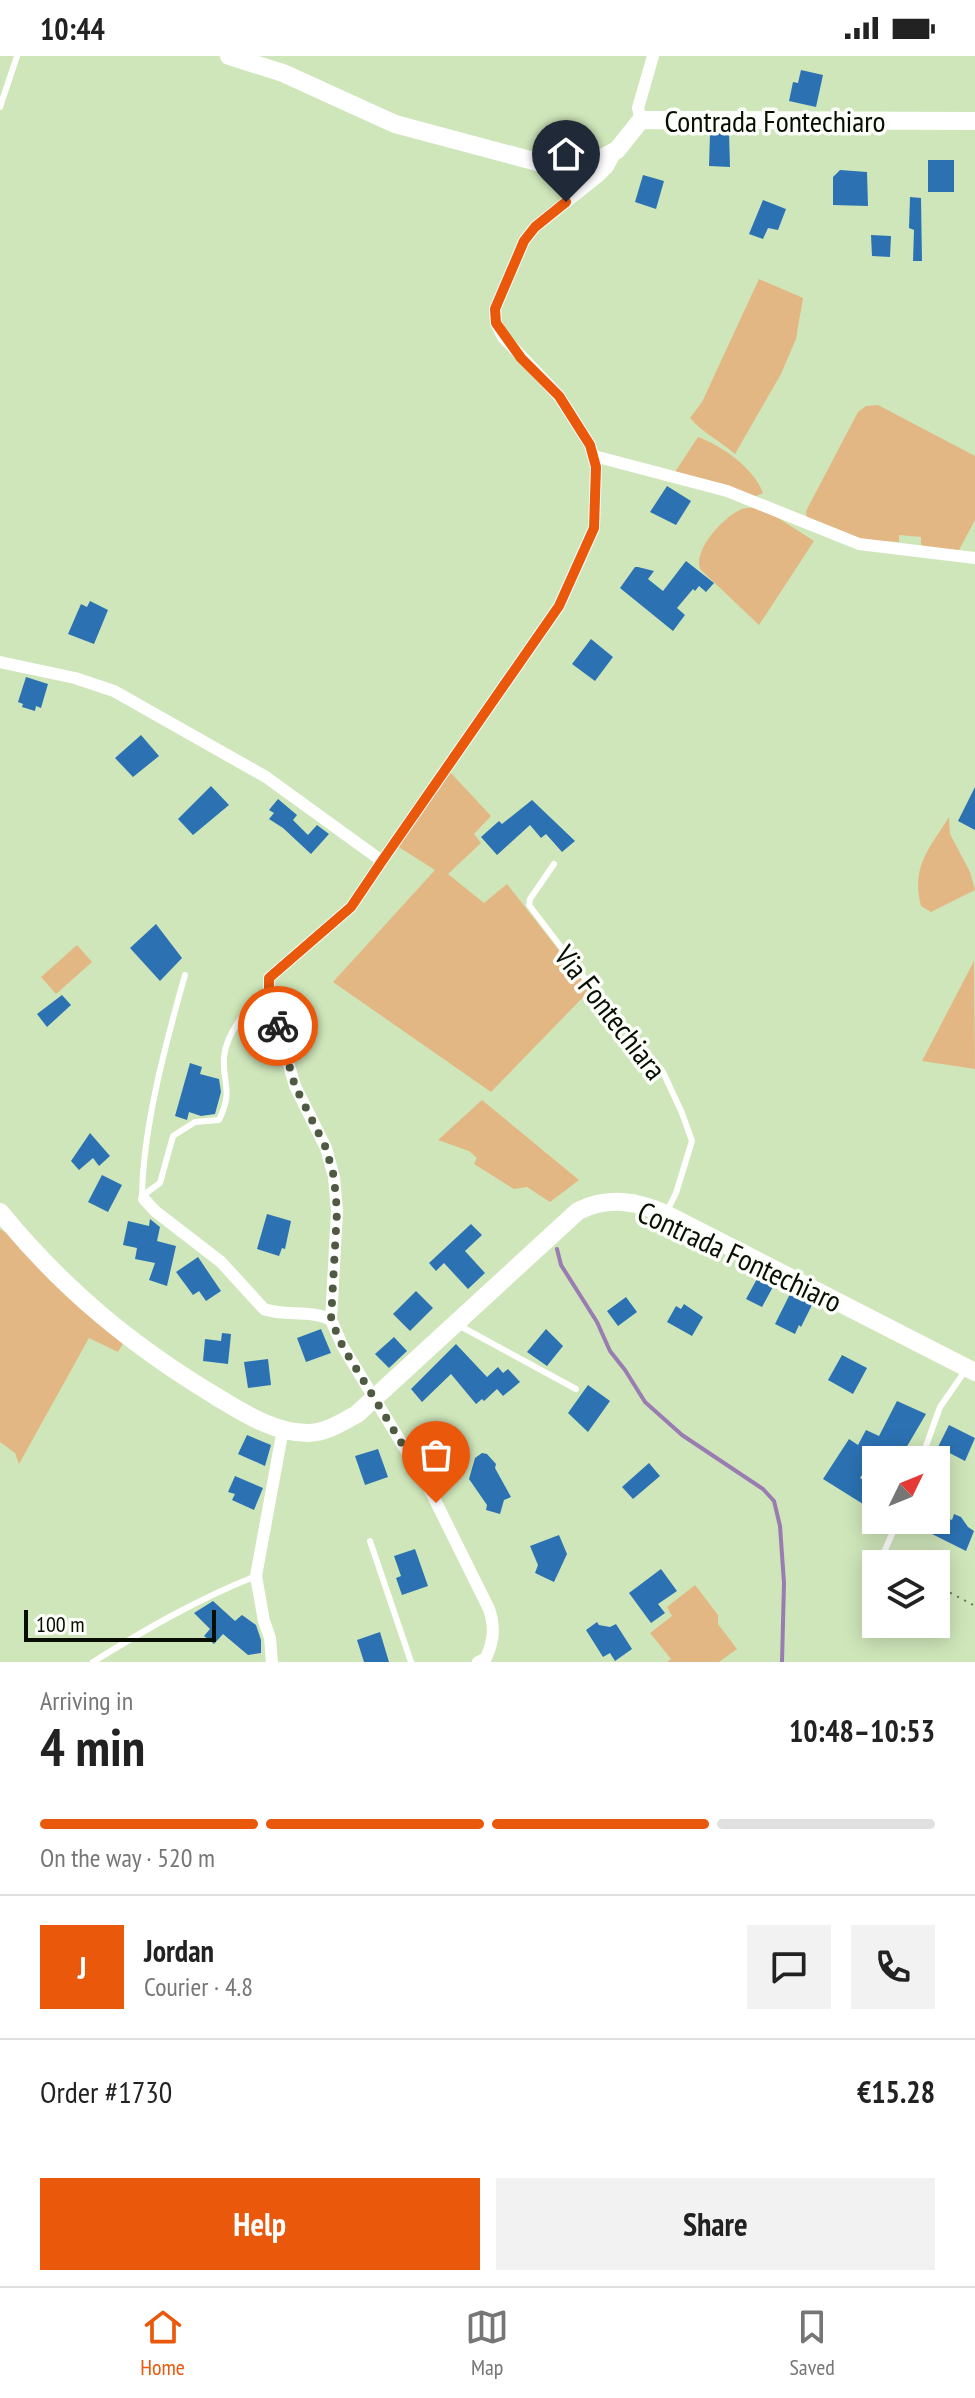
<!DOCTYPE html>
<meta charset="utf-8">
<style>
:root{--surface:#fff;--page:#f2f2f2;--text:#222;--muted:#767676;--line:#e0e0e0;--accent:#ea580c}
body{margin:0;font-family:"PT Sans Narrow",sans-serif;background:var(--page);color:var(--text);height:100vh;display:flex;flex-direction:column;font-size:30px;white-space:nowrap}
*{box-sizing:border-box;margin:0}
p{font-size:26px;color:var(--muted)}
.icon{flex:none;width:44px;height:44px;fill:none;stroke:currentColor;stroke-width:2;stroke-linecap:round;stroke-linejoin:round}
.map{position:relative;height:1606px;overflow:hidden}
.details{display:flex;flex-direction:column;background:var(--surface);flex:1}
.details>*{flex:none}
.needle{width:52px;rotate:47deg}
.fabs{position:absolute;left:862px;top:1390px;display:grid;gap:16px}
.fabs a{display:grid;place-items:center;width:88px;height:88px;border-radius:0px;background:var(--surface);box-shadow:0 4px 20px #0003;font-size:40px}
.scale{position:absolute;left:24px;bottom:20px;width:192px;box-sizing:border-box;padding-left:8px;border:4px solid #080f02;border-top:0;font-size:22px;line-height:28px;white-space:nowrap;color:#080f02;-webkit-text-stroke:6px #fcfffa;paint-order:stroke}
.pin{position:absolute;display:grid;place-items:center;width:68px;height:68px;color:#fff;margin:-82px -34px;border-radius:50% 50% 50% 0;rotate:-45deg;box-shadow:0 0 8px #0007}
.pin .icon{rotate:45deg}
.courier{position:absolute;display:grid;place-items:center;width:80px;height:80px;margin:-40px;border:6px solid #ea580c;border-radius:50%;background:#fff;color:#222;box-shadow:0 2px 10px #0007}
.head em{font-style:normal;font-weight:700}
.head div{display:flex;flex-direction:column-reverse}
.head{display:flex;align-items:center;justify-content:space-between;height:136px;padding:0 40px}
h1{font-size:52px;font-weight:700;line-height:60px}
.bar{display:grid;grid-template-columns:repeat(4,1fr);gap:12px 8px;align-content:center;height:96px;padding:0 40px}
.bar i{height:10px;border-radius:6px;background:var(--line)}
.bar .selected{background:var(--accent)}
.bar p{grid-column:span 4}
.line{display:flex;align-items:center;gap:20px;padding:0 40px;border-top:2px solid var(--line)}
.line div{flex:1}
.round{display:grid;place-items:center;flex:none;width:84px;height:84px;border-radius:0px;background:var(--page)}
.button{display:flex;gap:16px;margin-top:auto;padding:16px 40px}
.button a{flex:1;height:92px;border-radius:0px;background:var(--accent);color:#fff;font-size:32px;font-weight:700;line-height:92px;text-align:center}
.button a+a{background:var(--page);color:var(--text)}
.status{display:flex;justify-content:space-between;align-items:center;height:56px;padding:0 40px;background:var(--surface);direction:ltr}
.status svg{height:22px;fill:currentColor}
.tab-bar{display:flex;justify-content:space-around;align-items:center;height:112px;border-top:2px solid var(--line);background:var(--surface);font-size:22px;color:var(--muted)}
.tab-bar a{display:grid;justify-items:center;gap:4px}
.tab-bar .selected{color:var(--accent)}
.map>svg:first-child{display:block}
.green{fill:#e3b784}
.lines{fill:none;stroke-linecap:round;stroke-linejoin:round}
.stream{stroke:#9a7cb2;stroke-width:4}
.building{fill:#2c72b3}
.path{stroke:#67765a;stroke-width:2;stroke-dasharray:2 6;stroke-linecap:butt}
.lane{stroke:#fff;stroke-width:6}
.street{stroke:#fff;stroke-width:12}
.secondary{stroke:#fff;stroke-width:18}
.done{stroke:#4e5a42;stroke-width:8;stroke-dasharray:0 14.4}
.route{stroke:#ea580c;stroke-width:10}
.labels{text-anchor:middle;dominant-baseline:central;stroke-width:7;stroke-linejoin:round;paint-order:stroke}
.street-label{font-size:30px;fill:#080f02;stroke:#fcfffa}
</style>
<div class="status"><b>10:44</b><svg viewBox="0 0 49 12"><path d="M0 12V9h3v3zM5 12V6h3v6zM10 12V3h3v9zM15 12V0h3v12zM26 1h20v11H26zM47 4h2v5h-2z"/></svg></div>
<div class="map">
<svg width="975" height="1606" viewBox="0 0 975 1606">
<rect width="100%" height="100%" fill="#cfe6ba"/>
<path class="green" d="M 759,223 L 803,242 L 796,283 L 781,318 L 735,398 C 720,385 703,377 690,362 L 702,346 Z
M 878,349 L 975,400 L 975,464 L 958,496 L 921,489 L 921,481 L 899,479 L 899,486 L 865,484 L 807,463 L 806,455 L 858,356 L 866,350 Z
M 698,381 C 722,390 754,412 763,437 L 754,441 L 675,416 Z
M 761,451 L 814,485 L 759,569 L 700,513 C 693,494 724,460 742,453 C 747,451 756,452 761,451 Z
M 450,716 L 491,760 L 474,778 L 481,787 L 448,818 L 484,847 L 507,828 L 590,934 L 491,1036 L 333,926 L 435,814 L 397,790 Z
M 949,761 L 950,778 L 970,816 L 975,834 L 931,856 L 921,850 C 911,811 929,793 949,761 Z
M 77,889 L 92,906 L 56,938 L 41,921 Z
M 974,905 L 975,1013 L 922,1005 Z
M 482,1044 L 579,1124 L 550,1146 L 527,1131 L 514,1133 L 474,1108 L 477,1102 L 469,1095 L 438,1084 Z
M 0,1173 L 7,1177 L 124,1286 L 118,1296 L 89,1282 L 19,1408 L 15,1397 L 0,1386 Z
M 695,1529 L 718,1559 L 718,1568 L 737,1593 L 719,1606 L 667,1606 L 671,1603 L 650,1577 L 672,1560 L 667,1551 Z"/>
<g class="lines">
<path class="stream" d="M 557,1193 L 561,1209 L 597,1266 L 610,1295 L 625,1314 L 645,1346 L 682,1379 L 763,1433 L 774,1445 L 780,1470 L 784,1527 L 782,1606"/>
</g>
<path class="building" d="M 801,14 L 823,19 L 816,51 L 789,45 L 793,26 L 798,27 Z
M 729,76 L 730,111 L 709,110 L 710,77 Z
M 928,104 L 954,104 L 954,136 L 928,136 Z
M 840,114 L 867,116 L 868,150 L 833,149 L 833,121 Z
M 643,119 L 664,125 L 656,153 L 635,146 Z
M 910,141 L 921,142 L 922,205 L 913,205 L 914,174 L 909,172 Z
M 763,144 L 786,153 L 778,174 L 768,172 L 763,183 L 749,178 Z
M 871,179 L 891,180 L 890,201 L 872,200 Z
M 667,430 L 691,445 L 676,469 L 650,456 Z
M 686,505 L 714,527 L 706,536 L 699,530 L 695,535 L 693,533 L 677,552 L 685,559 L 673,575 L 620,532 L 635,511 L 638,511 L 654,515 L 648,523 L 663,535 Z
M 90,545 L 108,554 L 94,588 L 68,578 L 81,548 L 87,551 Z
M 591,583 L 613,601 L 595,625 L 572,608 Z
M 26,621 L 48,628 L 41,652 L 36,650 L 35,655 L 22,651 L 23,648 L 18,646 Z
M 141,679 L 159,700 L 133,721 L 115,702 Z
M 211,730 L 229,749 L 193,779 L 178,763 Z
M 975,731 L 975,774 L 958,765 Z
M 278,743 L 297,759 L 293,764 L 308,779 L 317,769 L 329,778 L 311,798 L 283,772 L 269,763 L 274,757 L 269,754 Z
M 532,744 L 575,785 L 562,796 L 546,778 L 541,782 L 530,769 L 497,799 L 481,781 L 499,765 L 502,768 Z
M 156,868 L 182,902 L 160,925 L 130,892 Z
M 62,939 L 71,949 L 47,971 L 37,958 Z
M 190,1007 L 202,1011 L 200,1018 L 219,1023 L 221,1036 L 215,1058 L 201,1060 L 189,1056 L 187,1064 L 175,1060 Z
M 90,1077 L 110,1100 L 99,1110 L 93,1102 L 79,1114 L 71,1105 Z
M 102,1119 L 122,1129 L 108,1156 L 88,1146 Z
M 267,1158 L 291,1165 L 285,1193 L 282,1192 L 279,1200 L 257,1193 Z
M 150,1163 L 160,1171 L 157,1185 L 176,1190 L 167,1230 L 149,1224 L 155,1207 L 135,1203 L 137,1192 L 123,1189 L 128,1165 L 149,1170 Z
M 471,1168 L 482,1179 L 465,1195 L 485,1217 L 468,1233 L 444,1207 L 436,1215 L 429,1207 Z
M 198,1201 L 221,1235 L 206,1245 L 199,1235 L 193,1239 L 176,1216 Z
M 758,1221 L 774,1229 L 762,1251 L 746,1243 Z
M 416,1235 L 433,1252 L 410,1275 L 393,1258 Z
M 791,1236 L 813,1247 L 801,1271 L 799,1269 L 795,1278 L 775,1268 Z
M 626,1241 L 637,1256 L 618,1270 L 607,1255 Z
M 684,1248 L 703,1261 L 692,1280 L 667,1266 L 676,1250 L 681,1253 Z
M 321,1273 L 331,1297 L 306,1306 L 297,1282 Z
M 546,1273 L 563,1290 L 547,1310 L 527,1296 Z
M 222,1277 L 231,1278 L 228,1308 L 203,1305 L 205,1283 L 221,1285 Z
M 394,1281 L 407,1295 L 389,1312 L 375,1298 Z
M 456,1288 L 487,1321 L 498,1311 L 503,1317 L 508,1313 L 520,1326 L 503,1340 L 497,1333 L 484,1345 L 482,1343 L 476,1348 L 451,1318 L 422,1346 L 411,1333 Z
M 842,1299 L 867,1312 L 853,1338 L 828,1324 Z
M 268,1303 L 271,1329 L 248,1332 L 244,1306 Z
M 588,1329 L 610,1345 L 588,1376 L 568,1357 Z
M 897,1345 L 926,1358 L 899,1404 L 878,1395 L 860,1422 L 876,1432 L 876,1445 L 871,1453 L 823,1423 L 849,1383 L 858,1389 L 866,1374 L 879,1380 Z
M 949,1369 L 975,1382 L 965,1405 L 938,1391 Z
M 247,1379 L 271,1389 L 265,1410 L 238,1398 Z
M 378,1393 L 388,1421 L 365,1429 L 355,1400 Z
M 482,1397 L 487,1398 L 496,1408 L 495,1412 L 511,1441 L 504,1444 L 500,1458 L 486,1454 L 487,1449 L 469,1423 L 475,1402 Z
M 649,1407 L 660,1420 L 633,1443 L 622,1431 Z
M 235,1420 L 263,1432 L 254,1454 L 232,1444 L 235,1438 L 228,1436 Z
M 937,1458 L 952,1464 L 954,1458 L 961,1461 L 968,1471 L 974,1475 L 966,1495 L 928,1476 Z
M 559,1479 L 567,1498 L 554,1526 L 535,1517 L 538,1509 L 530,1490 Z
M 415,1493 L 428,1530 L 402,1539 L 396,1522 L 401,1520 L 394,1500 Z
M 661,1513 L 677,1535 L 658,1548 L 665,1557 L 651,1567 L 629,1537 Z
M 213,1545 L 235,1565 L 242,1559 L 256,1569 L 261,1584 L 261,1597 L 248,1599 L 223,1578 L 214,1588 L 204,1580 L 210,1573 L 194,1557 Z
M 597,1566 L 599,1569 L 610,1571 L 616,1568 L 632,1593 L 615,1605 L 610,1597 L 603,1601 L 586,1574 Z
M 380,1576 L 389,1606 L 364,1606 L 357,1584 Z"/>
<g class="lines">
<path class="path" d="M 936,1529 L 975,1550"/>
<path class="lane" d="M 0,51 L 17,0
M 554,808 L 530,843 L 529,849 L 583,920 L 663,1016 L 682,1057 L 692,1085 L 676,1137 L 667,1155
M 142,1140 L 160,1127 L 173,1080 L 195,1066 L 219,1064 C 234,1033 222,1028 224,1001 C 226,979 248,946 269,941
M 142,1140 C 143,1071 166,986 185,919
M 460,1270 L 576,1333
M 921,1404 L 940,1351 L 965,1315
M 370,1485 L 411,1606
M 887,1508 L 885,1494 L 898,1464
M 93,1606 C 146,1573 198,1543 256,1520"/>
<path class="street" d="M 641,64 L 638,52 L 653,0
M 594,400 L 727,435 L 859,488 L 975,502
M 0,606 L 75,622 L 114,635 L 266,721 L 382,805
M 144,1143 L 155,1155 L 221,1206 L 264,1253 C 286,1261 310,1253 331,1264 L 343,1291 L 429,1432 L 489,1553 C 495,1571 494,1584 486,1602 L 478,1606
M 331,1264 L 337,1155 L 334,1121 L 326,1092 L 295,1030 L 269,941 L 269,922 L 351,851 L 382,805 L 559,550 L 594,472 L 596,411 L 590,389 L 559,340 L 503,281 L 496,267 L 495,253 L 524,185 L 535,171 L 599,120 L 608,111 L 617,94
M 272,1606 L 270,1582 L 264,1565 L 256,1520 L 283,1373"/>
<path class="secondary" d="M 229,0 L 283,17 L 395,68 L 541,107 L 578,112 L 592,107 L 617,94 L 641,64 L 975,65
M 0,1156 C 64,1234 131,1289 217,1341 C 244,1357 274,1377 307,1377 C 325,1377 341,1367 357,1358 L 578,1155 C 608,1140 637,1145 666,1158 L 975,1316"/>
</g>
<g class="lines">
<path class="done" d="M 278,970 L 295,1030 L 326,1092 L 334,1121 L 337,1155 L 331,1264 L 343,1291 L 429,1432 L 436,1447"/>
<path class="route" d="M 278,970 L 269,941 L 269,922 L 351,851 L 382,805 L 559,550 L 594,472 L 596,411 L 590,389 L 559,340 L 521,302 L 496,267 L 495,253 L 524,185 L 535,171 L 566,146"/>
</g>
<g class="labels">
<g class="street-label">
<text x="775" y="64">Contrada Fontechiaro</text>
<text transform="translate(611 956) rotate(52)">Via Fontechiara</text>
<text transform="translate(740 1200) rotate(25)">Contrada Fontechiaro</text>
</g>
</g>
</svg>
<div class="fabs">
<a><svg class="needle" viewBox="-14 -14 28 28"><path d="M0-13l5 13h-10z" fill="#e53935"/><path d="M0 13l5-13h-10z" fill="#767676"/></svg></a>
<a><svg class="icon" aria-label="layers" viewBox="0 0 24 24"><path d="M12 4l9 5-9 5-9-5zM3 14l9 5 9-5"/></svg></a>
</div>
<div class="scale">100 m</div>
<div class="pin" style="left:436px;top:1447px;background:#ea580c"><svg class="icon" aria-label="bag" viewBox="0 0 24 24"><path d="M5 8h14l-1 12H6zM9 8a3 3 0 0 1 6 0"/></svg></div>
<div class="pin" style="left:566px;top:146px;background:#1f2937"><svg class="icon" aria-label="home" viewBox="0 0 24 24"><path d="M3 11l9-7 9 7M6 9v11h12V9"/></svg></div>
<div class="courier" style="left:278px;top:970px"><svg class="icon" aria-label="bike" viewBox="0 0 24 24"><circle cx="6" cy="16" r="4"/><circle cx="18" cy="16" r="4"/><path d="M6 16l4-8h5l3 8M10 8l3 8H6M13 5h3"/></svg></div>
</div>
<section class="details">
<div class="head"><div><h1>4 min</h1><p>Arriving in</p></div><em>10:48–10:53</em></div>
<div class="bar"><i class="selected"></i><i class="selected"></i><i class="selected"></i><i></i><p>On the way · 520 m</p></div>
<div class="line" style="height:144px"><b class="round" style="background:var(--accent);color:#fff">J</b><div><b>Jordan</b><p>Courier · 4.8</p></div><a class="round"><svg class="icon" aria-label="chat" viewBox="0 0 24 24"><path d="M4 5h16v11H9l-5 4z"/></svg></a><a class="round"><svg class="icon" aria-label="phone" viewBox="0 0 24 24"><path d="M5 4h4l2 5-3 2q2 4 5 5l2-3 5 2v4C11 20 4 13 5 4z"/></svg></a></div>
<div class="line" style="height:104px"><div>Order #1730</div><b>€15.28</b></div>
<div class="button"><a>Help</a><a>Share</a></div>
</section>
<nav class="tab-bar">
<a class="selected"><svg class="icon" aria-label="home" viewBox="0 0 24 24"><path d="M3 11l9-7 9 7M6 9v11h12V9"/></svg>Home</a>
<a><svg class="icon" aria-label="map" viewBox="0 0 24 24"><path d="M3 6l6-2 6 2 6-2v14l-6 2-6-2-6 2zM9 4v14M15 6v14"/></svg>Map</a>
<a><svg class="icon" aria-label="saved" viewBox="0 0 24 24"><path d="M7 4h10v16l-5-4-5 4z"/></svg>Saved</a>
</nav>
